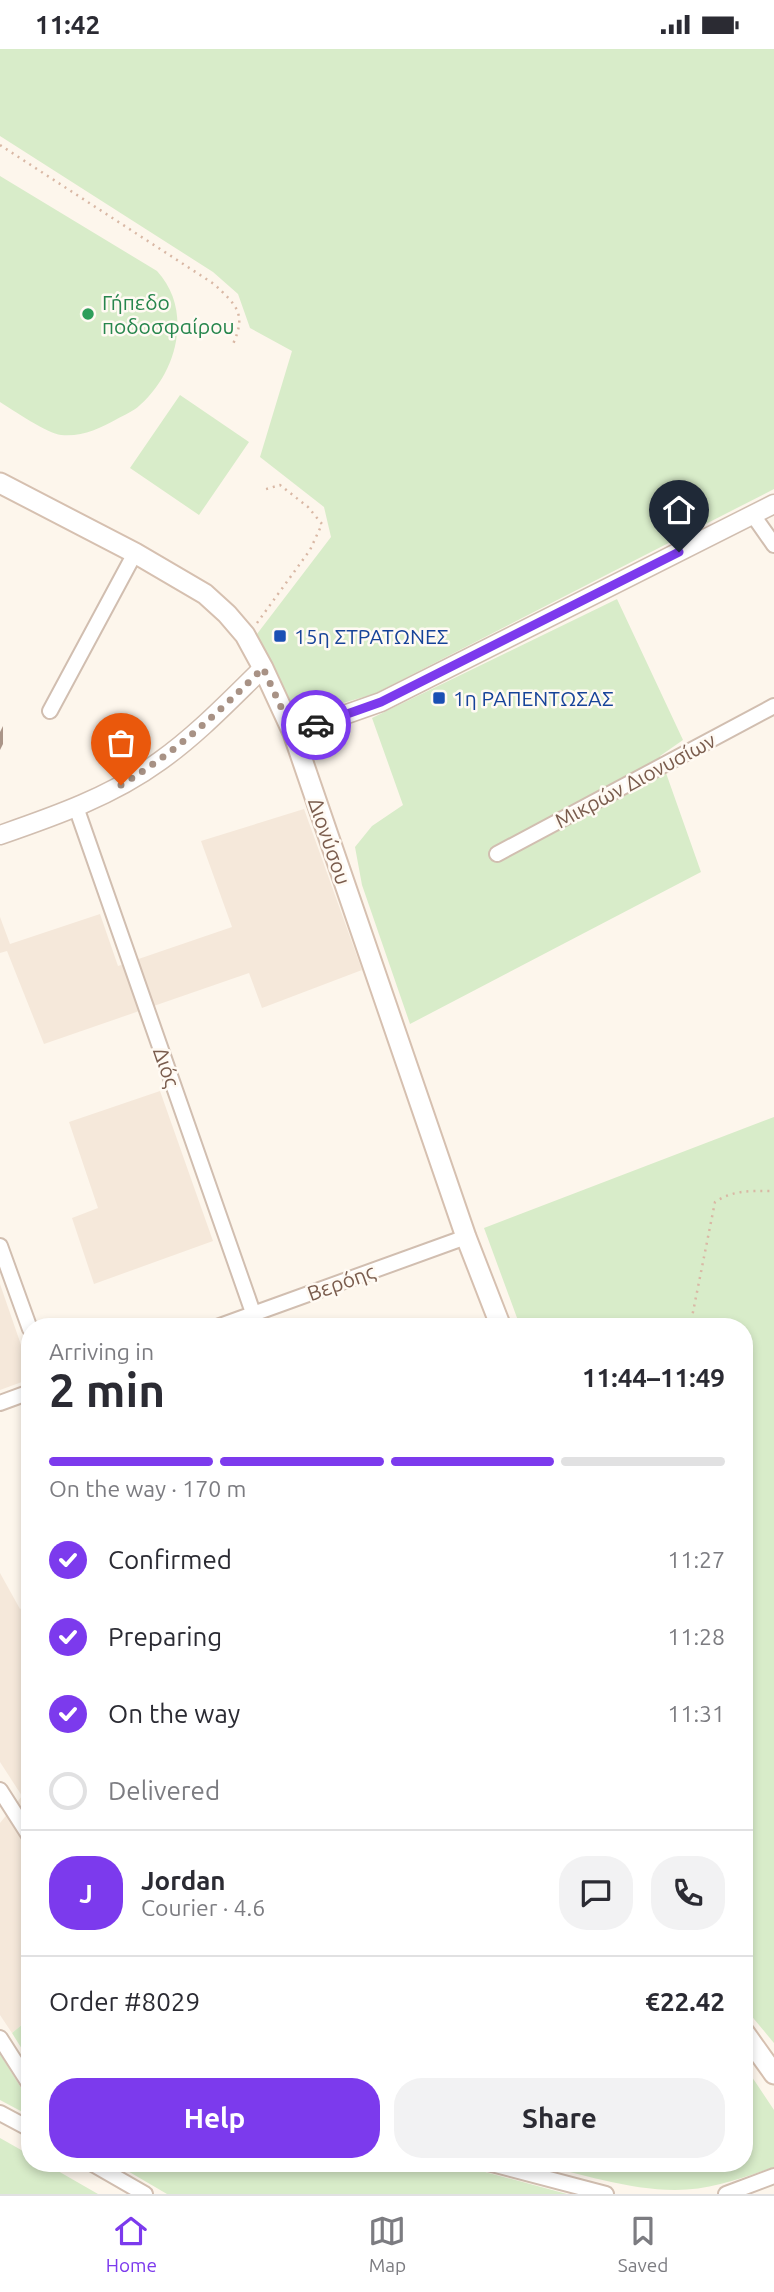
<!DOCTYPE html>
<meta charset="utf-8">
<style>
:root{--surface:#fff;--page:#f2f2f3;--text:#2b2b33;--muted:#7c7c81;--line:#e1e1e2;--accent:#7c3aed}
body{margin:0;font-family:Ubuntu,sans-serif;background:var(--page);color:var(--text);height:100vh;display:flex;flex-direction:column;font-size:26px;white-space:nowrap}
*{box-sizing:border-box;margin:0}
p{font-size:23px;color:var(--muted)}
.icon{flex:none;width:38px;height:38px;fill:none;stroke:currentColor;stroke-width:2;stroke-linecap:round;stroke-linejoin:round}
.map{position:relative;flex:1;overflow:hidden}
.drawer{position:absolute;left:21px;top:1269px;width:732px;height:854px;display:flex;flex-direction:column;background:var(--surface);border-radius:28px;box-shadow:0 4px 10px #0003}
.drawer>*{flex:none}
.pin{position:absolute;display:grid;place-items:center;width:60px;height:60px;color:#fff;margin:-72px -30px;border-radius:50% 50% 50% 0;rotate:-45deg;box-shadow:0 0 7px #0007}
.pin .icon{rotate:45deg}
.courier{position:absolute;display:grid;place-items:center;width:70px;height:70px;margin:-35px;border:5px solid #7c3aed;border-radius:50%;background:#fff;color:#222;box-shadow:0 2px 9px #0007}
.overview em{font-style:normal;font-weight:700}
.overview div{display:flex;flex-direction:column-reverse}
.overview{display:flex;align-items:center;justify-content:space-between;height:119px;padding:0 28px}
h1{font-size:46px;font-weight:700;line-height:52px}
.bar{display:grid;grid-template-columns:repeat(4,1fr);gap:10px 7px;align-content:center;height:84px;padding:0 28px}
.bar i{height:9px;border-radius:5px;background:var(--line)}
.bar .current{background:var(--accent)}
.bar p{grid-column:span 4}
.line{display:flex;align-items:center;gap:18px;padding:0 28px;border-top:2px solid var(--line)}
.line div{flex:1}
.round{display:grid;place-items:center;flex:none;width:74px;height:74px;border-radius:28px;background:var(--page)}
ol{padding:0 28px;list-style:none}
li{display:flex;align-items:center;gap:21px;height:77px}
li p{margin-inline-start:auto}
li .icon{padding:7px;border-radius:50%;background:var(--accent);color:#fff;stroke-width:4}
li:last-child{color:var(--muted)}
li i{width:38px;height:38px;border:4px solid var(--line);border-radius:50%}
.button{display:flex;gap:14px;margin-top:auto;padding:14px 28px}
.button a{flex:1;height:80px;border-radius:28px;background:var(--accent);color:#fff;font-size:28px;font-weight:700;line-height:80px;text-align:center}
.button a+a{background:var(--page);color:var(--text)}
.status{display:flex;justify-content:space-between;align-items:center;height:49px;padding:0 35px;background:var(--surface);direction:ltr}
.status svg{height:19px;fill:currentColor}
.dock{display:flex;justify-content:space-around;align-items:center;height:98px;border-top:2px solid var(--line);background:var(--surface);font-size:19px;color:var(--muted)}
.dock a{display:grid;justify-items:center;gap:4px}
.dock .current{color:var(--accent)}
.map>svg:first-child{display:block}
.residential{fill:#f5e8da}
.green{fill:#d8ecc9}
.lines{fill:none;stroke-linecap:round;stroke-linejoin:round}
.minor-casing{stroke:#d1beb0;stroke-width:18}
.tertiary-casing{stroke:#d1beb0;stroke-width:21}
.secondary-casing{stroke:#d6c0b0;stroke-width:23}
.path{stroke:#d9b8a5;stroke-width:2.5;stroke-dasharray:2 5;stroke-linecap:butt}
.minor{stroke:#fff;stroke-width:14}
.tertiary{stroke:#fff;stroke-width:18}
.secondary{stroke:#fff;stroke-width:19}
.shaded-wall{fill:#aa9588}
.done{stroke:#a89285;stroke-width:7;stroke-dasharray:0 12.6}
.route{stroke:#7c3aed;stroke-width:9}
.leisure-dot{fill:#2e9e5b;stroke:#fffaf3;stroke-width:2.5}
.transit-dot{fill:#1a4fb4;stroke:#fffaf3;stroke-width:2.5}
.labels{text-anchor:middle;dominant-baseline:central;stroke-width:5;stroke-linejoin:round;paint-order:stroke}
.leisure-label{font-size:21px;fill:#27864d;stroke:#fffaf3;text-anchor:start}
.transit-label{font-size:21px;fill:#164399;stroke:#fffaf3;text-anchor:start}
.street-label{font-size:21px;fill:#7a5c4d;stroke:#fffaf3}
</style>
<div class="status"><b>11:42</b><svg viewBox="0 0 49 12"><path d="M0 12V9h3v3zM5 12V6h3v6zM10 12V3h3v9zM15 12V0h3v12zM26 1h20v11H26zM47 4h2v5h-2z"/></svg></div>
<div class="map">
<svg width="774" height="2145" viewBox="0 0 774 2145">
<rect width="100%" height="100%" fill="#fdf6ec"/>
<path class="residential" d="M 304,760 L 362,921 L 262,959 L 249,924 L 44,995 L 7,902 L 0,904 L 0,868 L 10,895 L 100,865 L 118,917 L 232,878 L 201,792 Z
M 160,1042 L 213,1192 L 94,1235 L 72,1169 L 98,1159 L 69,1073 Z
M 0,1235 L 30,1322 L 30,1330 L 0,1341 Z
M 0,1524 L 20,1560 L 30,1554 L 30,1787 L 22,1793 L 30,1804 L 30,1969 L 12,1984 L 0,1966 L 0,1774 L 22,1747 L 0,1713 Z"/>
<path class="green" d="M 0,0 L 774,0 L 774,440 L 374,645 L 295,668 L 257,585 L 331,488 L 324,458 L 260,408 L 292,302 L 250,279 L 238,245 L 213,223 L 0,87 Z
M 0,127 L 157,222 C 193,261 178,322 140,356 C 134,362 124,366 117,370 C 99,380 82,388 61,386 C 48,385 13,361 0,353 Z
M 180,346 L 249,393 L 199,466 L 130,419 Z
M 617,550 L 683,691 L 660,707 L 701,823 L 410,975 L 362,836 L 355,798 L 372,777 L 403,756 L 372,669 Z
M 774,1068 L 774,1994 L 744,1958 L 744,1278 L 520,1277 L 484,1179 Z
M 30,1969 L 30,2013 L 12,1984 Z
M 0,2005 L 30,2053 L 30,2067 L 0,2051 Z
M 744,2016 L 774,2061 L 774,2118 C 742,2129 710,2141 675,2141 C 628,2141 579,2124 533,2114 L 744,2114 Z
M 0,2089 L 30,2106 L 30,2114 L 44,2114 L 98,2145 L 0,2145 Z
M 114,2114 L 452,2114 L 567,2145 L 167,2145 Z"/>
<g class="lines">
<g class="minor-casing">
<path id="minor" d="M 753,466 L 774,496
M 50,662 L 135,504
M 76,758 L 258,1278
M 497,805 L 774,657
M 0,1197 L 30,1280
M 217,1278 L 466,1188
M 0,1354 L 30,1343
M 0,1741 L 30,1788
M 0,1989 L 30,2036
M 0,2064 L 30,2080
M 91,2114 L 145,2145
M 488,2114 L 606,2145
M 726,2145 L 774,2127"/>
</g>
<g class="tertiary-casing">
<path id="tertiary" d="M 293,684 L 381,653 L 774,455
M 0,786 C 55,767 112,747 160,712 C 198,685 230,651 263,619"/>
</g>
<g class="secondary-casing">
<path id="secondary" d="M 0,434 L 135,504 L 205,545 L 227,565 L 245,586 L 263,619 L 293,684 L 466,1188 L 501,1278
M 744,1983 L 774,2025"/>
</g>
<path class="path" d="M 0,96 L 214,235 C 236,256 247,264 233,295
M 257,574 L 310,501 L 322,475 L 308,458 L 280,436 L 263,441
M 690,1278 L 715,1153 C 733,1141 750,1142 771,1142"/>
<use href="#minor" class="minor"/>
<use href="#tertiary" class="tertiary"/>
<use href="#secondary" class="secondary"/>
</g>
<path class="shaded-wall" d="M 3,677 L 3,695 L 0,701 L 0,683 Z"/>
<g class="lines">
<path class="done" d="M 121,736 C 176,703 218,664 263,619 L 293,684 L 316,676"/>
<path class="route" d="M 316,676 L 381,653 L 679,503"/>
</g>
<circle class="leisure-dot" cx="88" cy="265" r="7"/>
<g class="transit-dot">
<rect x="273" y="580" width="14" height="14" rx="3.5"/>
<rect x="432" y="642" width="14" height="14" rx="3.5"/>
</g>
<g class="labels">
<g class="leisure-label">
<text x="102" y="253">Γήπεδο<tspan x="102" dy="24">ποδοσφαίρου</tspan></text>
</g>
<g class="transit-label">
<text x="294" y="587">15η ΣΤΡΑΤΩΝΕΣ</text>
<text x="453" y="649">1η ΡΑΠΕΝΤΩΣΑΣ</text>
</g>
<g class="street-label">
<text transform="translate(635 731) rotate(-28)">Μικρών Διονυσίων</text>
<text transform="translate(330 792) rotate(71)">Διονύσου</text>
<text transform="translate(167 1018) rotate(71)">Διός</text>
<text transform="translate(341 1233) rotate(-20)">Βερόης</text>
</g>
</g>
</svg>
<div class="pin" style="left:121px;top:736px;background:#ea580c"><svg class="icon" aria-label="bag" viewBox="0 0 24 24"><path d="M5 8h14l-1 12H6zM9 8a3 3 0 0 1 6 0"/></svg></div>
<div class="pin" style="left:679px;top:503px;background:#1f2937"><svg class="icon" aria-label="home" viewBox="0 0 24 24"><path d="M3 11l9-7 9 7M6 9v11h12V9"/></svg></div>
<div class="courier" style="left:316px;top:676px"><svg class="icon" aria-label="car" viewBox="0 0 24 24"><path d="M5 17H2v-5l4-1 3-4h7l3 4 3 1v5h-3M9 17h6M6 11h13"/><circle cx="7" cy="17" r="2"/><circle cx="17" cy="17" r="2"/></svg></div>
<section class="drawer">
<div class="overview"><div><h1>2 min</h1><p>Arriving in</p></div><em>11:44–11:49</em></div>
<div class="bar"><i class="current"></i><i class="current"></i><i class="current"></i><i></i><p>On the way · 170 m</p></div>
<ol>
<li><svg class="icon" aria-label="check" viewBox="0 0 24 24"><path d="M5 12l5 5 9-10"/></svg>Confirmed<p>11:27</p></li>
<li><svg class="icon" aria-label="check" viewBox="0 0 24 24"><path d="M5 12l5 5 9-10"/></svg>Preparing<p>11:28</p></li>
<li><svg class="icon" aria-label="check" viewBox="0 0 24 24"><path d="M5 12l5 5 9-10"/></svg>On the way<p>11:31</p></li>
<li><i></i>Delivered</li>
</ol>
<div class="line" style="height:126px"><b class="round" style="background:var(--accent);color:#fff">J</b><div><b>Jordan</b><p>Courier · 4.6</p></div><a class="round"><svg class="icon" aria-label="chat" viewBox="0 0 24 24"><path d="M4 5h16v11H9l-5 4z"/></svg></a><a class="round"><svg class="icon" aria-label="phone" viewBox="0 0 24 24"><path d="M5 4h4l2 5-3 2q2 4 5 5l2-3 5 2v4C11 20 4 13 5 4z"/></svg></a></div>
<div class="line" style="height:91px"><div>Order #8029</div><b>€22.42</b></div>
<div class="button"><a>Help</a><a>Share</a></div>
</section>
</div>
<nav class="dock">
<a class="current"><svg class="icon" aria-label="home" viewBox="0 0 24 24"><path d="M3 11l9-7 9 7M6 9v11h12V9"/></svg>Home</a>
<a><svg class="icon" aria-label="map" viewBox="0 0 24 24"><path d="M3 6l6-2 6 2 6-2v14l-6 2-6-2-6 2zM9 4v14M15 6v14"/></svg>Map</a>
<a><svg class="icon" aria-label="saved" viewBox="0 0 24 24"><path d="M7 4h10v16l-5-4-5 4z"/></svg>Saved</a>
</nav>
